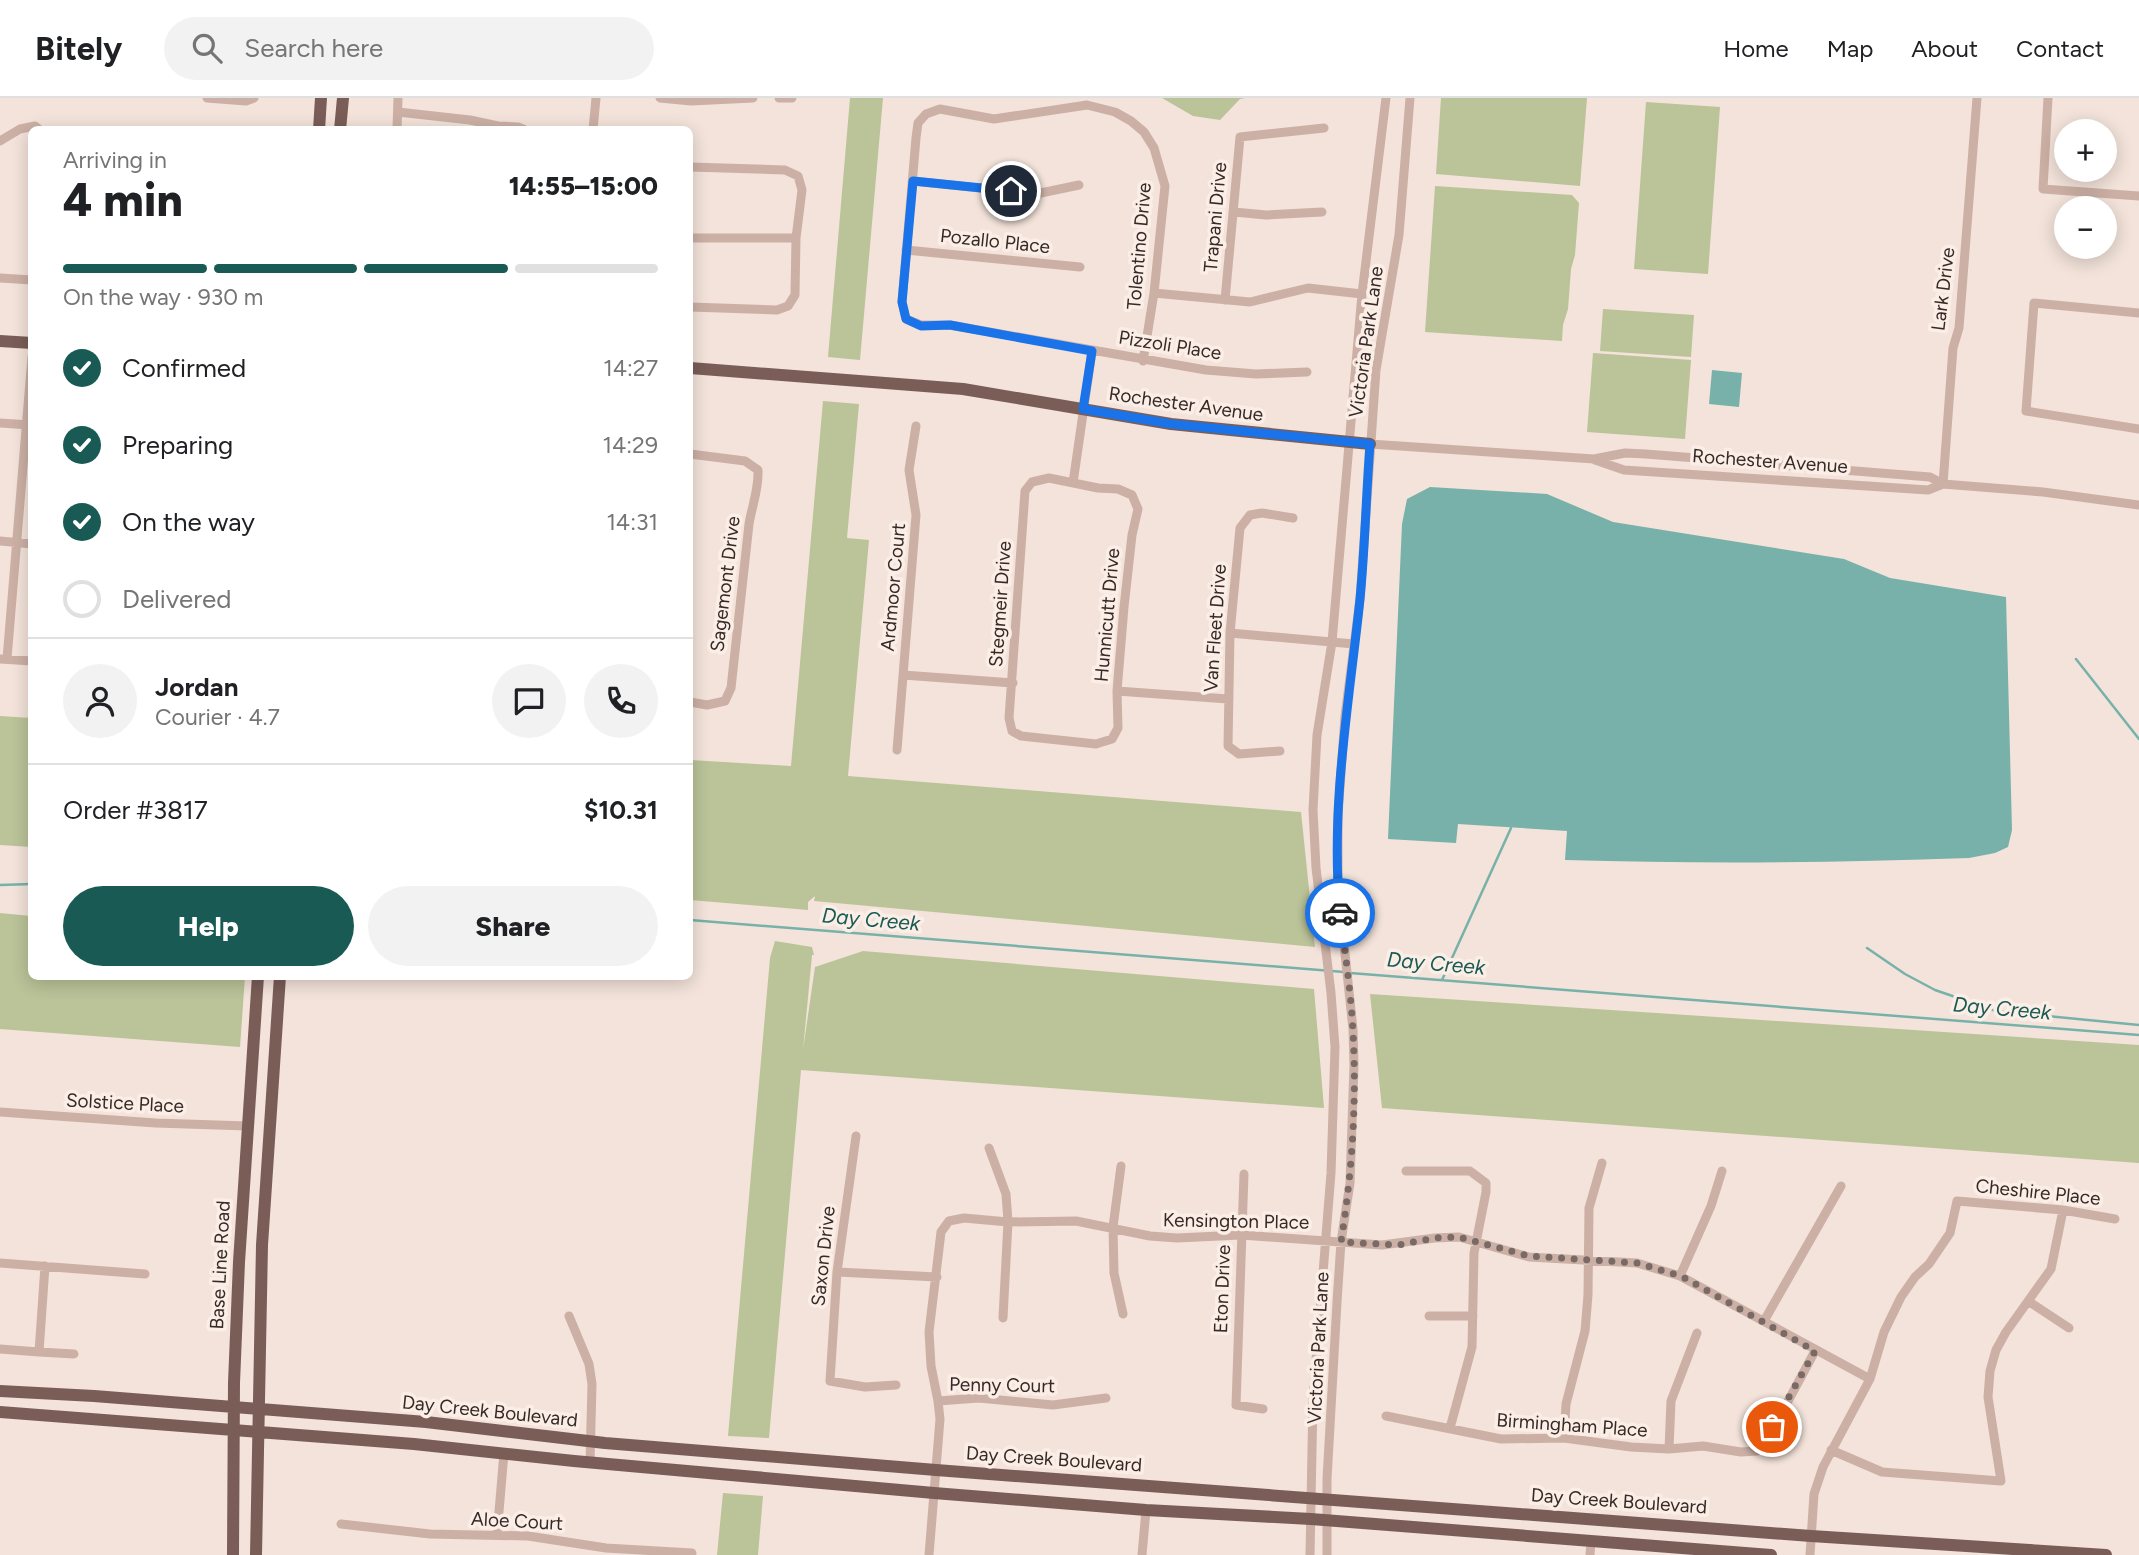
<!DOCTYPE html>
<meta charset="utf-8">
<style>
:root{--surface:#fff;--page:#f2f2f2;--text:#202124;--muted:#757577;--line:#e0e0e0;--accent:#1a5a54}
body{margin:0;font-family:Figtree,sans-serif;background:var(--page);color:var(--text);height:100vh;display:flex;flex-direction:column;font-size:26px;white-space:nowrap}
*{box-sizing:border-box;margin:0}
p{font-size:23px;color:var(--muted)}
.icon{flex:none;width:38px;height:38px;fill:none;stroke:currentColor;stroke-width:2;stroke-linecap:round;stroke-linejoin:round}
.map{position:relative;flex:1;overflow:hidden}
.panel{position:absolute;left:28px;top:28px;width:665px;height:854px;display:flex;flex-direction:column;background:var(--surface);border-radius:10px;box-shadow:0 4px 18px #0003}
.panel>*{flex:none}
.controls{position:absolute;left:2054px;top:21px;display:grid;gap:14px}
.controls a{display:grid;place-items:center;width:63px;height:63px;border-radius:50%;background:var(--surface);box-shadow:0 4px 18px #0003;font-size:35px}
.pin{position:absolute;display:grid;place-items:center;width:60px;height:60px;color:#fff;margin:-30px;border:4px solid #fff;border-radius:50%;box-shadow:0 2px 7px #0007}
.courier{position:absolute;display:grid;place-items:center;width:70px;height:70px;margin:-35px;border:5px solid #1a73e8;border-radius:50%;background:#fff;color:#222;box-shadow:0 2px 9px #0007}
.headline em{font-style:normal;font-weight:800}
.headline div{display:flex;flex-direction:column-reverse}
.headline{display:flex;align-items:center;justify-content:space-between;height:119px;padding:0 35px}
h1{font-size:46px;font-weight:800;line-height:52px}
.bar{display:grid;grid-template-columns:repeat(4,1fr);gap:10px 7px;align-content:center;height:84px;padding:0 35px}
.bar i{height:9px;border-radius:5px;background:var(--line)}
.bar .current{background:var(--accent)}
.bar p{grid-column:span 4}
.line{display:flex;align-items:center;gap:18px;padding:0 35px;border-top:2px solid var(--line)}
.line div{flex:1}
.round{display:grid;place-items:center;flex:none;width:74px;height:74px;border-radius:37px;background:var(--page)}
ol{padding:0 35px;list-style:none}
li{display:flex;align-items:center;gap:21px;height:77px}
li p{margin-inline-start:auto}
li .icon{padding:7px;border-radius:50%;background:var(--accent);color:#fff;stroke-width:4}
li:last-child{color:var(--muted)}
li i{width:38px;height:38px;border:4px solid var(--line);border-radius:50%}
.button{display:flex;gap:14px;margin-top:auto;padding:14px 35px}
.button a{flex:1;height:80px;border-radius:42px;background:var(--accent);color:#fff;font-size:28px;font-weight:800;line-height:80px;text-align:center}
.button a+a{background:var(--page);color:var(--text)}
header{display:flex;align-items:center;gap:42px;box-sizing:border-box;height:98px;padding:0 35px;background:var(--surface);border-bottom:2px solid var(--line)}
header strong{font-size:33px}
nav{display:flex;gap:38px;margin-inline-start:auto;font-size:24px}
.search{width:490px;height:63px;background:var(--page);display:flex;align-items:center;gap:18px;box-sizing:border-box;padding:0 24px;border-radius:38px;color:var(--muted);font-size:26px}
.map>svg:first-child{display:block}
.green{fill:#bbc399}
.water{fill:#77b1aa}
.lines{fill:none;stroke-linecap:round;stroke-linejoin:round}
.stream{stroke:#77b1aa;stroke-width:2.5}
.minor{stroke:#ccb0a5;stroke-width:9}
.major{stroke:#7a5d57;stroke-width:12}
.done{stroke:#796a66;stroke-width:7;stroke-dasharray:0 12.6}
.route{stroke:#1a73e8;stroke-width:9}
.labels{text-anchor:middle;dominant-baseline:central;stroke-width:7;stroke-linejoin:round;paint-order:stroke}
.street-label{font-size:19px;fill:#372927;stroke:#faeee6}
.water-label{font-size:21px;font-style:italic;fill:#1a5a54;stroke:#faeee6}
</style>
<header>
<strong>Bitely</strong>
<div class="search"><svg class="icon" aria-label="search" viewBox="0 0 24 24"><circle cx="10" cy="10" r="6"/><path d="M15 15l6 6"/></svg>Search here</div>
<nav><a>Home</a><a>Map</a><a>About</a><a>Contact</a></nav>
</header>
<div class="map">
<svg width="2139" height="1457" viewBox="0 0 2139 1457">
<rect width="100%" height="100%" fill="#f3e3da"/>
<path class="green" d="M 850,0 L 883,0 L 860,262 L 828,259 Z
M 1162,0 L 1245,0 L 1240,1 L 1220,22 L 1193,18 Z
M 1441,0 L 1587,0 L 1580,88 L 1436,76 Z
M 1646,4 L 1720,9 L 1708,176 L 1634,171 Z
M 1435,88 L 1572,97 L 1579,105 L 1575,157 L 1571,171 L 1568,211 L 1563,227 L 1562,243 L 1425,234 Z
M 1603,211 L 1694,217 L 1691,259 L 1600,253 Z
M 1593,255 L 1691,262 L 1685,341 L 1587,334 Z
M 823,303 L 859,306 L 847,440 L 869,442 L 848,678 L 1301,714 L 1315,849 L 814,803 L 815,798 L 808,804 L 808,812 L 690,802 L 690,662 L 791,668 Z
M 0,618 L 31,620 L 31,749 L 0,747 Z
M 0,815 L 31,818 L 32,878 L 245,879 L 240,949 L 0,931 Z
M 775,843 L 812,849 L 814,857 L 812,857 L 803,952 L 815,869 L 863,853 L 1314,891 L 1324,1010 L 801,972 L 769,1340 L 728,1338 L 770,860 Z
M 1370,896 L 2139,947 L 2139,1065 L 1382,1010 Z
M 723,1395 L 763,1398 L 758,1457 L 717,1457 Z"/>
<path class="water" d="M 1712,272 L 1742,275 L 1739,309 L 1709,306 Z
M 1430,389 L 1547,396 L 1613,424 L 1844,461 L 1890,480 L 2006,499 L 2012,732 L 2008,749 L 1995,755 L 1969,760 C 1834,765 1700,766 1565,762 L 1567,733 L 1458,726 L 1456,745 L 1388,741 L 1402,426 L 1407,401 Z"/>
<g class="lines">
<path class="stream" d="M 2076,561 L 2139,641
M 0,787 L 32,786
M 690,822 L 1344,874
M 1867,850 L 1905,876 L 1935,892 L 1996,913 L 2139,927
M 1350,875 L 2139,937
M 1442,882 L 1511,730"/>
<path class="minor" d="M 207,0 L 246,3 L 254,0
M 660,0 L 691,3 L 753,0
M 779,0 L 792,0
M 2048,0 L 2043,91 L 2139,98
M 398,14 L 470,22 L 498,28 L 518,29 L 525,32
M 397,32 L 398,0
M 593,32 L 596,0
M 0,43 L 20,31 L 35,28 L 40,32
M 690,69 L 785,72 L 798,78 L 802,92 L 796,140 L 795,197 L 788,208 L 777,212 L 690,209
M 913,83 L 1036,96 L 1079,87
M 1234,114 L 1266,117 L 1322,114
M 690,140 L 796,140
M 906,152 L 1080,169
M 0,180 L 32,182
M 1154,195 L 1250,204 L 1308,190 L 1362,196
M 1225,202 L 1240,39 L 1324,30
M 2139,215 L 2034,205 L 2026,313 L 2139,331
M 1143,263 L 1154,195 L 1165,88 L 1154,50 L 1144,34 L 1131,23 L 1115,14 L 1087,7 L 994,21 L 940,11 L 926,16 L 918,25 L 916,40 L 902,204 L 906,221 L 921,227 L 950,227 L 1206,272 L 1256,276 L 1307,274
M 0,325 L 30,327
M 1370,346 L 1594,361 L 1625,355 L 1646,356 L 1930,379 L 1943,386 L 2043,394 L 2139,407
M 690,356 L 745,363 L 758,372 C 759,391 752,408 749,426 L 731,590 L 725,603 L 707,607 L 690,604
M 1595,362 L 1624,372 L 1928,392 L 1943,386
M 1049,380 L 1098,390 L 1118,391 L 1132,397 L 1138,411 L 1132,437 L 1124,509 L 1117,593 L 1118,630 L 1112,641 L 1096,646 L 1021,638 L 1012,633 L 1009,620 L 1025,393 L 1032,384 Z
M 1073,385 L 1092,253
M 1943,386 L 1953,250 L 1959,230 L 1977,0
M 0,443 L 32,446
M 1230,535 L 1354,546
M 0,561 L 32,563
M 7,561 L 32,259
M 903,577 L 1013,585
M 1117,593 L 1228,601
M 897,652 L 916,417 L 909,372 L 916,328
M 1280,653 L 1239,656 L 1228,648 L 1230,535 L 1240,430 L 1250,417 L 1262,415 L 1293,420
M 0,1014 L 156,1025 L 247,1028
M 856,1038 L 837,1174 L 830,1283 L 865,1289 L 896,1287
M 989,1050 L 1006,1096 L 1008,1124 L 1003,1220
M 1121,1068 L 1113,1129 L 1114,1175 L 1123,1216
M 1406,1073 L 1470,1073 L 1486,1085 L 1486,1094 L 1474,1155 L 1472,1249 L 1450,1330
M 1244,1076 L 1236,1307 L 1263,1311
M 0,1165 L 145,1176
M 837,1174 L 937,1179
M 1680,1178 L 1711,1108 L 1722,1073
M 2028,1203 L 2069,1230
M 569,1218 L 589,1266 L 592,1286 L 590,1365
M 1429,1218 L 1473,1218
M 1764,1223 L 1841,1088
M 0,1251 L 39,1254 L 45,1168
M 39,1254 L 74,1256
M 938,1303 L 979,1300 L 1053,1307 L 1106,1300
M 1386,1318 L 1501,1341 L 1564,1340 L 1631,1349 L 1669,1351 L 1703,1348 L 1741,1354 L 1757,1353 L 1765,1346 L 1815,1253
M 1564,1340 L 1566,1306 L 1585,1233 L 1588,1197 L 1589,1110 L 1602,1065
M 1669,1351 L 1671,1303 L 1697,1235
M 1831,1352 L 1882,1374 L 2001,1383 L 1988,1299 L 1990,1273 L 1996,1252 L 2006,1234 L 2051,1171 L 2063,1112
M 341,1426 L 430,1436 L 528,1438 L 606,1450 L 692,1455
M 497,1437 L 504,1355
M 929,1457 L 940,1321 L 938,1303 L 931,1268 L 929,1234 L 941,1134 L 949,1123 L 964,1120 L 1008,1124 L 1076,1123 L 1150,1138 L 1177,1140 L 1241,1137 L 1382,1147 L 1435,1140 L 1459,1139 L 1529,1159 L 1637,1165 L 1680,1178 L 1870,1281
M 1142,1457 L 1146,1412
M 1310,1457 L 1313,1300 L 1331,1075 L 1335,949 L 1331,895 L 1316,770 L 1313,712 L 1317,637 L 1332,544 L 1362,196 L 1386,0
M 1327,1457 L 1327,1381 L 1337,1204 L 1341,1144 L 1350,1085 L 1354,967 L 1353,931 L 1338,790 L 1338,717 L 1345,618 L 1360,501 L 1376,272 L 1399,137 L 1410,0
M 1590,1457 L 1591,1443
M 1810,1457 L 1814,1396 L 1823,1369 L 1870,1281 L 1884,1234 L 1901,1199 L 1915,1179 L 1929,1166 L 1950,1135 L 1957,1103 L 2063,1112 L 2115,1121"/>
<path class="major" d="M 319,32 L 321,0
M 340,32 L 343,0
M 0,243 L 32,245
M 690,270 L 963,291 L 1171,326 L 1370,346
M 0,1293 L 94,1298 L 426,1324 L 605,1345 L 936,1372 L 1811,1438 L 2106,1457
M 0,1314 L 414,1346 L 574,1363 L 934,1395 L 1146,1412 L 1311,1421 L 1771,1457
M 233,1457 L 234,1285 L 239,1164 L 258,878
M 256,1457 L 262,1147 L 280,878"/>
</g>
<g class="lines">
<path class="done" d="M 1340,815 C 1345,855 1351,894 1353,934 C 1357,1004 1352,1075 1341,1144 L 1398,1147 L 1435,1140 L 1459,1139 L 1529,1158 L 1637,1165 L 1681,1178 L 1815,1253 L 1772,1329"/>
<path class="route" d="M 1011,93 L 913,83 L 902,204 L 906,221 L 921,228 L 950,227 L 1092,253 L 1083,311 L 1171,326 L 1370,346 C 1366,398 1365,450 1360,501 C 1349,606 1330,710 1340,815"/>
</g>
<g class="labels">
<g class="street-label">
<text transform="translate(1215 119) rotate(-85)">Trapani Drive</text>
<text transform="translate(995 143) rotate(6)">Pozallo Place</text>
<text transform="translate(1139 148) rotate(-85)">Tolentino Drive</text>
<text transform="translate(1943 191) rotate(-83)">Lark Drive</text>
<text transform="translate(1366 244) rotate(-82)">Victoria Park Lane</text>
<text transform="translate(1170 247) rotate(9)">Pizzoli Place</text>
<text transform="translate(1186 306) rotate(8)">Rochester Avenue</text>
<text transform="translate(1770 363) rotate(4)">Rochester Avenue</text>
<text transform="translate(725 486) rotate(-83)">Sagemont Drive</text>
<text transform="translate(893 489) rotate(-85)">Ardmoor Court</text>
<text transform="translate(1000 506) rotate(-86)">Stegmeir Drive</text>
<text transform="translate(1107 517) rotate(-85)">Hunnicutt Drive</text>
<text transform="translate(1215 530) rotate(-86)">Van Fleet Drive</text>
<text transform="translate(125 1005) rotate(3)">Solstice Place</text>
<text transform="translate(2038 1094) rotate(6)">Cheshire Place</text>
<text transform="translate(1236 1123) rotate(1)">Kensington Place</text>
<text transform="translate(823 1158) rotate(-84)">Saxon Drive</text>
<text transform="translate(220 1167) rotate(-87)">Base Line Road</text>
<text transform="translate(1222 1191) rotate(-88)">Eton Drive</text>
<text transform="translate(1318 1250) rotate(-87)">Victoria Park Lane</text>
<text transform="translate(1002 1287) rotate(1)">Penny Court</text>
<text transform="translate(490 1313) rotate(6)">Day Creek Boulevard</text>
<text transform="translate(1572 1327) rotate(4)">Birmingham Place</text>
<text transform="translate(1054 1361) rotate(4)">Day Creek Boulevard</text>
<text transform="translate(1619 1403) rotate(4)">Day Creek Boulevard</text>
<text transform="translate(517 1423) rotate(3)">Aloe Court</text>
</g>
<g class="water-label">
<text transform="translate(871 821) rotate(5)">Day Creek</text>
<text transform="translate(1436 865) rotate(5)">Day Creek</text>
<text transform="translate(2002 910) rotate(5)">Day Creek</text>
</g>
</g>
</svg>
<div class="controls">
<a>+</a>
<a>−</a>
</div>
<div class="pin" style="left:1772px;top:1329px;background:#ea580c"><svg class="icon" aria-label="bag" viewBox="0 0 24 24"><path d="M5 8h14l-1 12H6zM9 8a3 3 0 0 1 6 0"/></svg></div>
<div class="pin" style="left:1011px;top:93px;background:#1f2937"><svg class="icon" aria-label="home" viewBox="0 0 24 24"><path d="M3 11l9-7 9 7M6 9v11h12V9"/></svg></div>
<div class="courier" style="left:1340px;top:815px"><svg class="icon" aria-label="car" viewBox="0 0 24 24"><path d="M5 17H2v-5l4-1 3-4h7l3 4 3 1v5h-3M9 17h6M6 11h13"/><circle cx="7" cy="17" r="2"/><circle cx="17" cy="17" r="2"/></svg></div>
<section class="panel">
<div class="headline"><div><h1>4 min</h1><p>Arriving in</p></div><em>14:55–15:00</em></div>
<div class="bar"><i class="current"></i><i class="current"></i><i class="current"></i><i></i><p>On the way · 930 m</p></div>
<ol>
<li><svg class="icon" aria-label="check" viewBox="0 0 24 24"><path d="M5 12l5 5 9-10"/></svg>Confirmed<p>14:27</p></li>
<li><svg class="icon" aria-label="check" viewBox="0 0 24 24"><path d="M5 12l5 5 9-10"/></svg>Preparing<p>14:29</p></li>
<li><svg class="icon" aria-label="check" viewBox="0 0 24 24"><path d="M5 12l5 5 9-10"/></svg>On the way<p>14:31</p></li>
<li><i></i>Delivered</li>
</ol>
<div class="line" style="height:126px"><a class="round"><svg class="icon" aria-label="person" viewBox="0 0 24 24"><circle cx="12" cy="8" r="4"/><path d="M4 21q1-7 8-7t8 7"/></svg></a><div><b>Jordan</b><p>Courier · 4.7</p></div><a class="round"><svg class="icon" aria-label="chat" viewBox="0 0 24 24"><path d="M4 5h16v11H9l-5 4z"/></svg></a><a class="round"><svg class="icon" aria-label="phone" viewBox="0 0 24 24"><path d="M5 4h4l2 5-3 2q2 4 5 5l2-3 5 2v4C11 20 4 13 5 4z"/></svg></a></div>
<div class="line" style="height:91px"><div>Order #3817</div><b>$10.31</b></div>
<div class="button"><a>Help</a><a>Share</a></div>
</section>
</div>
